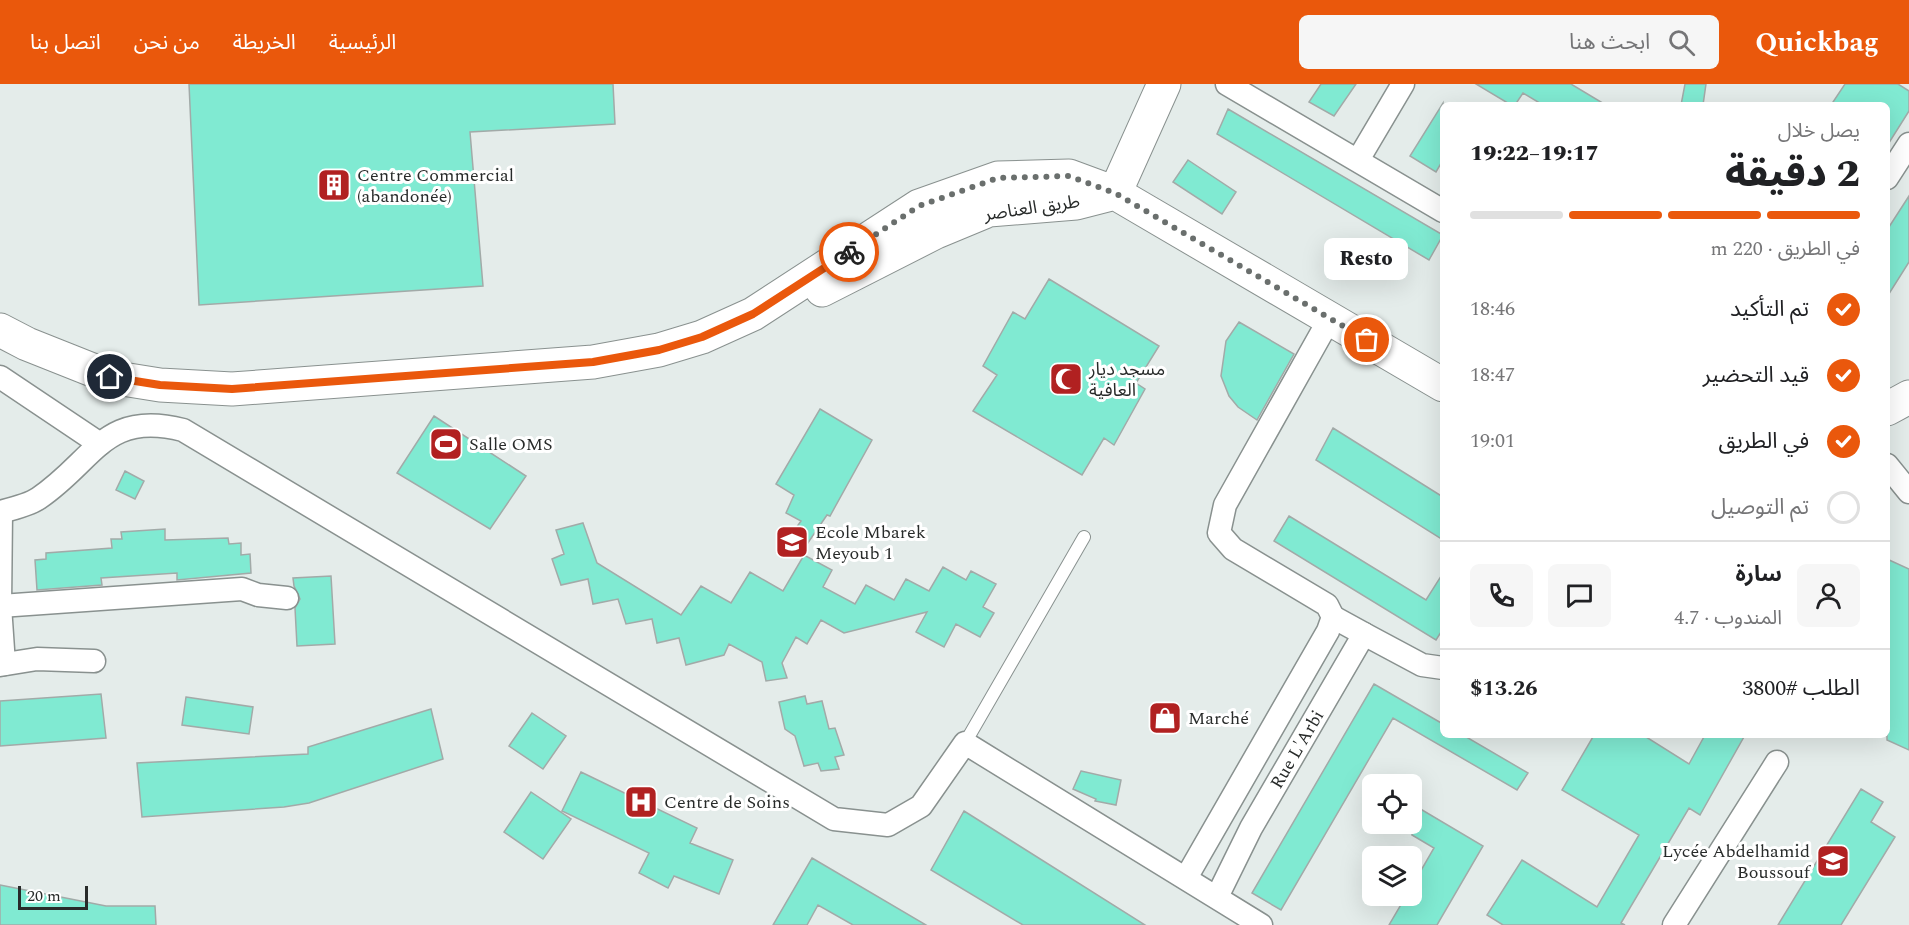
<!DOCTYPE html>
<html lang="ar">
<meta charset="utf-8">
<style>
:root{--surface:#fff;--page:#f6f6f6;--text:#202124;--muted:#757577;--line:#e0e0e0;--accent:#ea580c}
body{margin:0;font-family:Spectral,"Noto Sans Arabic",serif;background:var(--page);color:var(--text);direction:rtl;height:100vh;display:flex;flex-direction:column;font-size:22px;white-space:nowrap}
*{box-sizing:border-box;margin:0}
p{font-size:20px;color:var(--muted)}
.icon{flex:none;width:33px;height:33px;fill:none;stroke:currentColor;stroke-width:2;stroke-linecap:round;stroke-linejoin:round}
.map{position:relative;flex:1;overflow:hidden;direction:ltr}
.drawer{position:absolute;left:1440px;top:18px;width:450px;height:636px;display:flex;flex-direction:column;background:var(--surface);border-radius:9px;box-shadow:0 6px 24px #0002;direction:rtl}
.drawer>*{flex:none}
.buttons{position:absolute;left:1362px;top:690px;display:grid;gap:12px}
.buttons a{display:grid;place-items:center;width:60px;height:60px;border-radius:9px;background:var(--surface);box-shadow:0 6px 24px #0002;font-size:30px}
.scale{position:absolute;left:18px;bottom:15px;width:70px;box-sizing:border-box;padding-left:6px;border:3px solid #282b2a;border-top:0;font-size:16px;line-height:21px;white-space:nowrap;color:#282b2a;-webkit-text-stroke:4px #fff;paint-order:stroke}
.pin{position:absolute;display:grid;place-items:center;width:51px;height:51px;color:#fff;margin:-26px;border:3px solid #fff;border-radius:50%;box-shadow:0 2px 6px #0007}
.courier{position:absolute;display:grid;place-items:center;width:60px;height:60px;margin:-30px;border:4px solid #ea580c;border-radius:50%;background:#fff;color:#222;box-shadow:0 2px 8px #0007}
.bubble{position:absolute;height:42px;border-radius:9px;background:var(--surface);box-shadow:0 6px 24px #0002;font-size:20px;font-weight:800;line-height:42px;text-align:center;direction:rtl}
.head em{font-style:normal;font-weight:800}
.head div{display:flex;flex-direction:column-reverse}
.head{display:flex;align-items:center;justify-content:space-between;height:102px;padding:0 30px}
h1{font-size:39px;font-weight:800;line-height:45px}
.bar{display:grid;grid-template-columns:repeat(4,1fr);gap:9px 6px;align-content:center;height:72px;padding:0 30px}
.bar i{height:8px;border-radius:4px;background:var(--line)}
.bar .active{background:var(--accent)}
.bar p{grid-column:span 4}
.line{display:flex;align-items:center;gap:15px;padding:0 30px;border-top:2px solid var(--line)}
.line div{flex:1}
.round{display:grid;place-items:center;flex:none;width:63px;height:63px;border-radius:9px;background:var(--page)}
ol{padding:0 30px;list-style:none}
li{display:flex;align-items:center;gap:18px;height:66px}
li p{margin-inline-start:auto}
li .icon{padding:6px;border-radius:50%;background:var(--accent);color:#fff;stroke-width:4}
li:last-child{color:var(--muted)}
li i{width:33px;height:33px;border:3px solid var(--line);border-radius:50%}
header{display:flex;align-items:center;gap:36px;box-sizing:border-box;height:84px;padding:0 30px;background:var(--accent);color:#fff}
header strong{font-size:28px}
nav{display:flex;gap:33px;margin-inline-start:auto;font-size:21px}
.search{width:420px;height:54px;background:var(--page);display:flex;align-items:center;gap:15px;box-sizing:border-box;padding:0 21px;border-radius:9px;color:var(--muted);font-size:22px}
.map>svg:first-child{display:block}
.building{fill:#80ead2;stroke:#a2aaa8;stroke-width:1.5}
.lines{fill:none;stroke-linecap:round;stroke-linejoin:round}
.lane-casing{stroke:#89918f;stroke-width:14}
.street-casing{stroke:#89918f;stroke-width:25}
.secondary-casing{stroke:#89918f;stroke-width:35}
.lane{stroke:#fff;stroke-width:12}
.street{stroke:#fff;stroke-width:22}
.secondary{stroke:#fff;stroke-width:33}
.done{stroke:#6a6f6d;stroke-width:6;stroke-dasharray:0 10.8}
.route{stroke:#ea580c;stroke-width:8}
.labels{text-anchor:middle;dominant-baseline:central;stroke-width:6;stroke-linejoin:round;paint-order:stroke}
.poi-label{font-size:18px;fill:#282b2a;stroke:#fff;text-anchor:start}
.street-label{font-size:18px;fill:#282b2a;stroke:#fff}
</style>
<header>
<strong>Quickbag</strong>
<div class="search"><svg class="icon" aria-label="search" viewBox="0 0 24 24"><circle cx="10" cy="10" r="6"/><path d="M15 15l6 6"/></svg>ابحث هنا</div>
<nav><a>الرئيسية</a><a>الخريطة</a><a>من نحن</a><a>اتصل بنا</a></nav>
</header>
<div class="map">
<svg width="1909" height="841" viewBox="0 0 1909 841">
<rect width="100%" height="100%" fill="#e4ecea"/>
<path class="building" d="M 189,0 L 613,0 L 615,40 L 470,48 L 483,202 L 199,221 Z
M 1321,0 L 1356,0 L 1334,32 L 1309,18 Z
M 1476,0 L 1571,0 L 1606,21 L 1543,21 L 1523,9 L 1515,21 L 1511,21 Z
M 1685,0 L 1706,0 L 1703,21 L 1681,21 Z
M 1845,0 L 1898,0 L 1909,7 L 1909,27 L 1887,62 L 1887,21 L 1831,21 Z
M 1443,19 L 1443,76 L 1436,88 L 1410,72 Z
M 1228,25 L 1443,151 L 1429,176 L 1217,50 Z
M 1188,76 L 1236,108 L 1222,130 L 1173,98 Z
M 1909,112 L 1909,178 L 1887,213 L 1887,146 Z
M 1049,195 L 1159,262 L 1136,299 L 1145,305 L 1114,361 L 1104,354 L 1082,391 L 973,327 L 997,291 L 983,282 L 1013,228 L 1025,235 Z
M 1239,238 L 1294,270 L 1257,336 L 1238,323 L 1229,312 L 1221,292 L 1226,257 Z
M 820,325 L 872,356 L 830,432 L 827,431 L 801,469 L 786,458 L 801,437 L 786,429 L 794,411 L 776,400 Z
M 434,332 L 526,392 L 490,445 L 397,389 Z
M 1333,344 L 1443,413 L 1443,456 L 1316,376 Z
M 125,387 L 144,397 L 135,415 L 116,406 Z
M 1289,432 L 1426,516 L 1443,489 L 1443,545 L 1436,556 L 1274,457 Z
M 583,439 L 597,479 L 681,531 L 701,502 L 731,519 L 750,488 L 783,507 L 804,471 L 832,486 L 823,503 L 855,520 L 866,501 L 894,516 L 906,495 L 929,507 L 943,483 L 966,496 L 971,487 L 996,500 L 983,523 L 994,529 L 980,553 L 956,540 L 944,563 L 916,548 L 927,528 L 844,549 L 821,536 L 807,560 L 796,553 L 782,579 L 787,594 L 766,597 L 762,578 L 729,560 L 724,571 L 686,581 L 679,554 L 657,559 L 652,535 L 626,540 L 618,515 L 593,520 L 588,495 L 561,501 L 552,475 L 564,470 L 556,446 Z
M 165,445 L 165,456 L 228,454 L 229,460 L 241,459 L 241,471 L 250,470 L 251,489 L 177,496 L 177,489 L 101,494 L 102,501 L 37,506 L 35,476 L 46,475 L 46,469 L 112,464 L 111,455 L 122,455 L 121,448 Z
M 1887,475 L 1909,485 L 1909,666 L 1887,656 Z
M 331,492 L 335,560 L 297,562 L 295,524 L 300,515 L 294,502 L 293,494 Z
M 1374,600 L 1443,640 L 1443,651 L 1463,651 L 1528,689 L 1517,706 L 1393,634 L 1281,826 L 1252,809 Z
M 101,610 L 106,654 L 0,662 L 0,617 Z
M 805,612 L 807,620 L 822,617 L 829,645 L 835,644 L 844,671 L 835,673 L 839,685 L 821,687 L 818,679 L 804,682 L 795,652 L 785,645 L 779,618 Z
M 186,613 L 253,623 L 249,650 L 182,641 Z
M 431,625 L 443,675 L 309,719 L 284,723 L 142,733 L 137,679 L 308,670 L 308,663 Z
M 532,629 L 566,652 L 543,685 L 509,662 Z
M 1594,651 L 1643,651 L 1689,680 L 1705,651 L 1745,651 L 1700,731 L 1689,724 L 1621,839 L 1625,841 L 1503,841 L 1487,831 L 1522,776 L 1597,823 L 1639,751 L 1562,706 Z
M 1081,687 L 1121,696 L 1116,721 L 1095,717 L 1096,715 L 1073,705 Z
M 581,688 L 697,744 L 690,759 L 733,776 L 719,810 L 674,792 L 668,804 L 639,789 L 649,769 L 562,727 Z
M 1861,705 L 1883,718 L 1871,738 L 1895,753 L 1841,841 L 1778,841 Z
M 531,708 L 571,735 L 543,775 L 504,748 Z
M 1412,720 L 1483,762 L 1437,841 L 1389,841 L 1406,812 L 1412,812 L 1412,802 L 1434,764 L 1412,751 Z
M 964,727 L 1145,841 L 1023,841 L 931,786 Z
M 812,774 L 926,841 L 853,841 L 818,821 L 807,841 L 773,841 Z
M 0,801 L 106,822 L 155,822 L 156,841 L 0,841 Z"/>
<g class="lines">
<g class="lane-casing">
<path id="lane" d="M 965,659 L 1084,453"/>
</g>
<g class="street-casing">
<g id="street">
<path d="M 1227,0 L 1443,127"/>
<path d="M 1358,76 L 1403,0"/>
<path d="M 1887,94 L 1909,60"/>
<path d="M 0,293 L 100,360"/>
<path d="M 1887,381 L 1909,408"/>
<path d="M 0,428 C 12,425 29,421 39,414 C 95,376 104,326 183,346 L 834,735 L 888,741 L 921,722 L 965,659 L 1261,841"/>
<path d="M 1,428 L 0,522 L 4,580"/>
<path d="M 0,522 L 242,505 L 258,511 L 287,514"/>
<path d="M 1364,550 L 1422,581 L 1443,584"/>
<path d="M 0,581 L 37,575 L 94,577"/>
<path d="M 1186,794 L 1328,547 L 1333,533 L 1327,521 L 1233,465 L 1219,449 L 1225,421 L 1330,234"/>
<path id="s1" d="M 1217,813 L 1251,744 L 1364,550 L 1333,533"/>
<path d="M 1674,841 L 1777,678"/>
</g>
</g>
<g class="secondary-casing">
<path id="secondary" d="M 1115,109 L 1164,0
M 822,206 L 936,148 L 989,126 L 1076,119 L 1115,109
M 0,246 L 27,260 L 110,293 L 160,301 L 232,305 L 593,278 L 659,266 L 702,253 L 753,230 L 919,122 L 998,94 L 1069,92 L 1115,109 L 1443,301
M 1887,325 L 1909,313"/>
</g>
<use href="#lane" class="lane"/>
<use href="#street" class="street"/>
<use href="#secondary" class="secondary"/>
</g>
<g class="lines">
<path class="done" d="M 849,168 L 919,122 L 998,94 L 1069,92 L 1115,109 L 1367,256"/>
<path class="route" d="M 110,293 L 160,301 L 232,305 L 593,278 L 659,266 L 702,253 L 753,230 L 849,168"/>
</g>
<defs>
<g id="building-square" transform="scale(1.725)"><rect x="-9" y="-9" width="18" height="18" rx="4" fill="#b12121" stroke="#fff"/><path d="M-4-6H4V6H1V3H-1V6H-4ZM-2.5-4.3h1.7v1.8h-1.7ZM.8-4.3h1.7v1.8H.8ZM-2.5-1h1.7V.8h-1.7ZM.8-1h1.7V.8H.8Z" fill="#fff"/></g>
<g id="mosque-square" transform="scale(1.725)"><rect x="-9" y="-9" width="18" height="18" rx="4" fill="#b12121" stroke="#fff"/><path d="M3.5-4.9A6 6 0 1 0 3.5 4.9A5 5 0 1 1 3.5-4.9Z" fill="#fff"/></g>
<g id="stadium-square" transform="scale(1.725)"><rect x="-9" y="-9" width="18" height="18" rx="4" fill="#b12121" stroke="#fff"/><path d="M0-5a6.5 5 0 1 0 0 10a6.5 5 0 1 0 0-10ZM-3.5-1.8h7v3.6h-7Z" fill="#fff"/></g>
<g id="school-square" transform="scale(1.725)"><rect x="-9" y="-9" width="18" height="18" rx="4" fill="#b12121" stroke="#fff"/><path d="M0-5L7-2L0 1L-7-2ZM-4 1L0 2.5L4 1V4Q0 6-4 4Z" fill="#fff"/></g>
<g id="shop-square" transform="scale(1.725)"><rect x="-9" y="-9" width="18" height="18" rx="4" fill="#b12121" stroke="#fff"/><path d="M-5-2.5h2.3a2.7 3.5 0 0 1 5.4 0H5L5.5 6h-11ZM-1.5-2.5h3a1.5 2.3 0 0 0-3 0Z" fill="#fff"/></g>
<g id="hospital-square" transform="scale(1.725)"><rect x="-9" y="-9" width="18" height="18" rx="4" fill="#b12121" stroke="#fff"/><path d="M-5-5h3v3.5h4V-5h3V5h-3V1.5h-4V5h-3Z" fill="#fff"/></g>
</defs>
<g fill-rule="evenodd">
<use href="#building-square" x="334" y="101"/>
<use href="#mosque-square" x="1066" y="295"/>
<use href="#stadium-square" x="446" y="360"/>
<use href="#school-square" x="792" y="458"/>
<use href="#shop-square" x="1165" y="634"/>
<use href="#hospital-square" x="641" y="718"/>
<use href="#school-square" x="1833" y="777"/>
</g>
<g class="labels">
<g class="poi-label">
<text x="357" y="91">Centre Commercial<tspan x="357" dy="21">(abandonée)</tspan></text>
<text x="1089" y="285">مسجد ديار<tspan x="1089" dy="21">العافية</tspan></text>
<text x="469" y="360">Salle OMS</text>
<text x="815" y="448">Ecole Mbarek<tspan x="815" dy="21">Meyoub 1</tspan></text>
<text x="1188" y="634">Marché</text>
<text x="664" y="718">Centre de Soins</text>
<text x="1810" y="767" text-anchor="end">Lycée Abdelhamid<tspan x="1810" dy="21">Boussouf</tspan></text>
</g>
<g class="street-label">
<text transform="translate(1032 124) rotate(-8)">طريق العناصر</text>
<text stroke="none"><textPath href="#s1" startOffset="168">Rue L'Arbi</textPath></text>
</g>
</g>
</svg>
<div class="buttons">
<a><svg class="icon" aria-label="locate" viewBox="0 0 24 24"><circle cx="12" cy="12" r="6"/><path d="M12 2v4M12 18v4M2 12h4M18 12h4"/></svg></a>
<a><svg class="icon" aria-label="layers" viewBox="0 0 24 24"><path d="M12 4l9 5-9 5-9-5zM3 14l9 5 9-5"/></svg></a>
</div>
<div class="scale">20 m</div>
<div class="pin" style="left:1367px;top:256px;background:#ea580c"><svg class="icon" aria-label="bag" viewBox="0 0 24 24"><path d="M5 8h14l-1 12H6zM9 8a3 3 0 0 1 6 0"/></svg></div>
<div class="pin" style="left:110px;top:293px;background:#1f2937"><svg class="icon" aria-label="home" viewBox="0 0 24 24"><path d="M3 11l9-7 9 7M6 9v11h12V9"/></svg></div>
<div class="courier" style="left:849px;top:168px"><svg class="icon" aria-label="bike" viewBox="0 0 24 24"><circle cx="6" cy="16" r="4"/><circle cx="18" cy="16" r="4"/><path d="M6 16l4-8h5l3 8M10 8l3 8H6M13 5h3"/></svg></div>
<div class="bubble" style="left:1324px;top:154px;width:84px">Resto</div>
<section class="drawer">
<div class="head"><div><h1>2 دقيقة</h1><p>يصل خلال</p></div><em>19:17–19:22</em></div>
<div class="bar"><i class="active"></i><i class="active"></i><i class="active"></i><i></i><p>في الطريق · 220 m</p></div>
<ol>
<li><svg class="icon" aria-label="check" viewBox="0 0 24 24"><path d="M5 12l5 5 9-10"/></svg>تم التأكيد<p>18:46</p></li>
<li><svg class="icon" aria-label="check" viewBox="0 0 24 24"><path d="M5 12l5 5 9-10"/></svg>قيد التحضير<p>18:47</p></li>
<li><svg class="icon" aria-label="check" viewBox="0 0 24 24"><path d="M5 12l5 5 9-10"/></svg>في الطريق<p>19:01</p></li>
<li><i></i>تم التوصيل</li>
</ol>
<div class="line" style="height:108px"><a class="round"><svg class="icon" aria-label="person" viewBox="0 0 24 24"><circle cx="12" cy="8" r="4"/><path d="M4 21q1-7 8-7t8 7"/></svg></a><div><b>سارة</b><p>المندوب · 4.7</p></div><a class="round"><svg class="icon" aria-label="chat" viewBox="0 0 24 24"><path d="M4 5h16v11H9l-5 4z"/></svg></a><a class="round"><svg class="icon" aria-label="phone" viewBox="0 0 24 24"><path d="M5 4h4l2 5-3 2q2 4 5 5l2-3 5 2v4C11 20 4 13 5 4z"/></svg></a></div>
<div class="line" style="height:78px"><div>الطلب #3800</div><b>$13.26</b></div>
</section>
</div>
